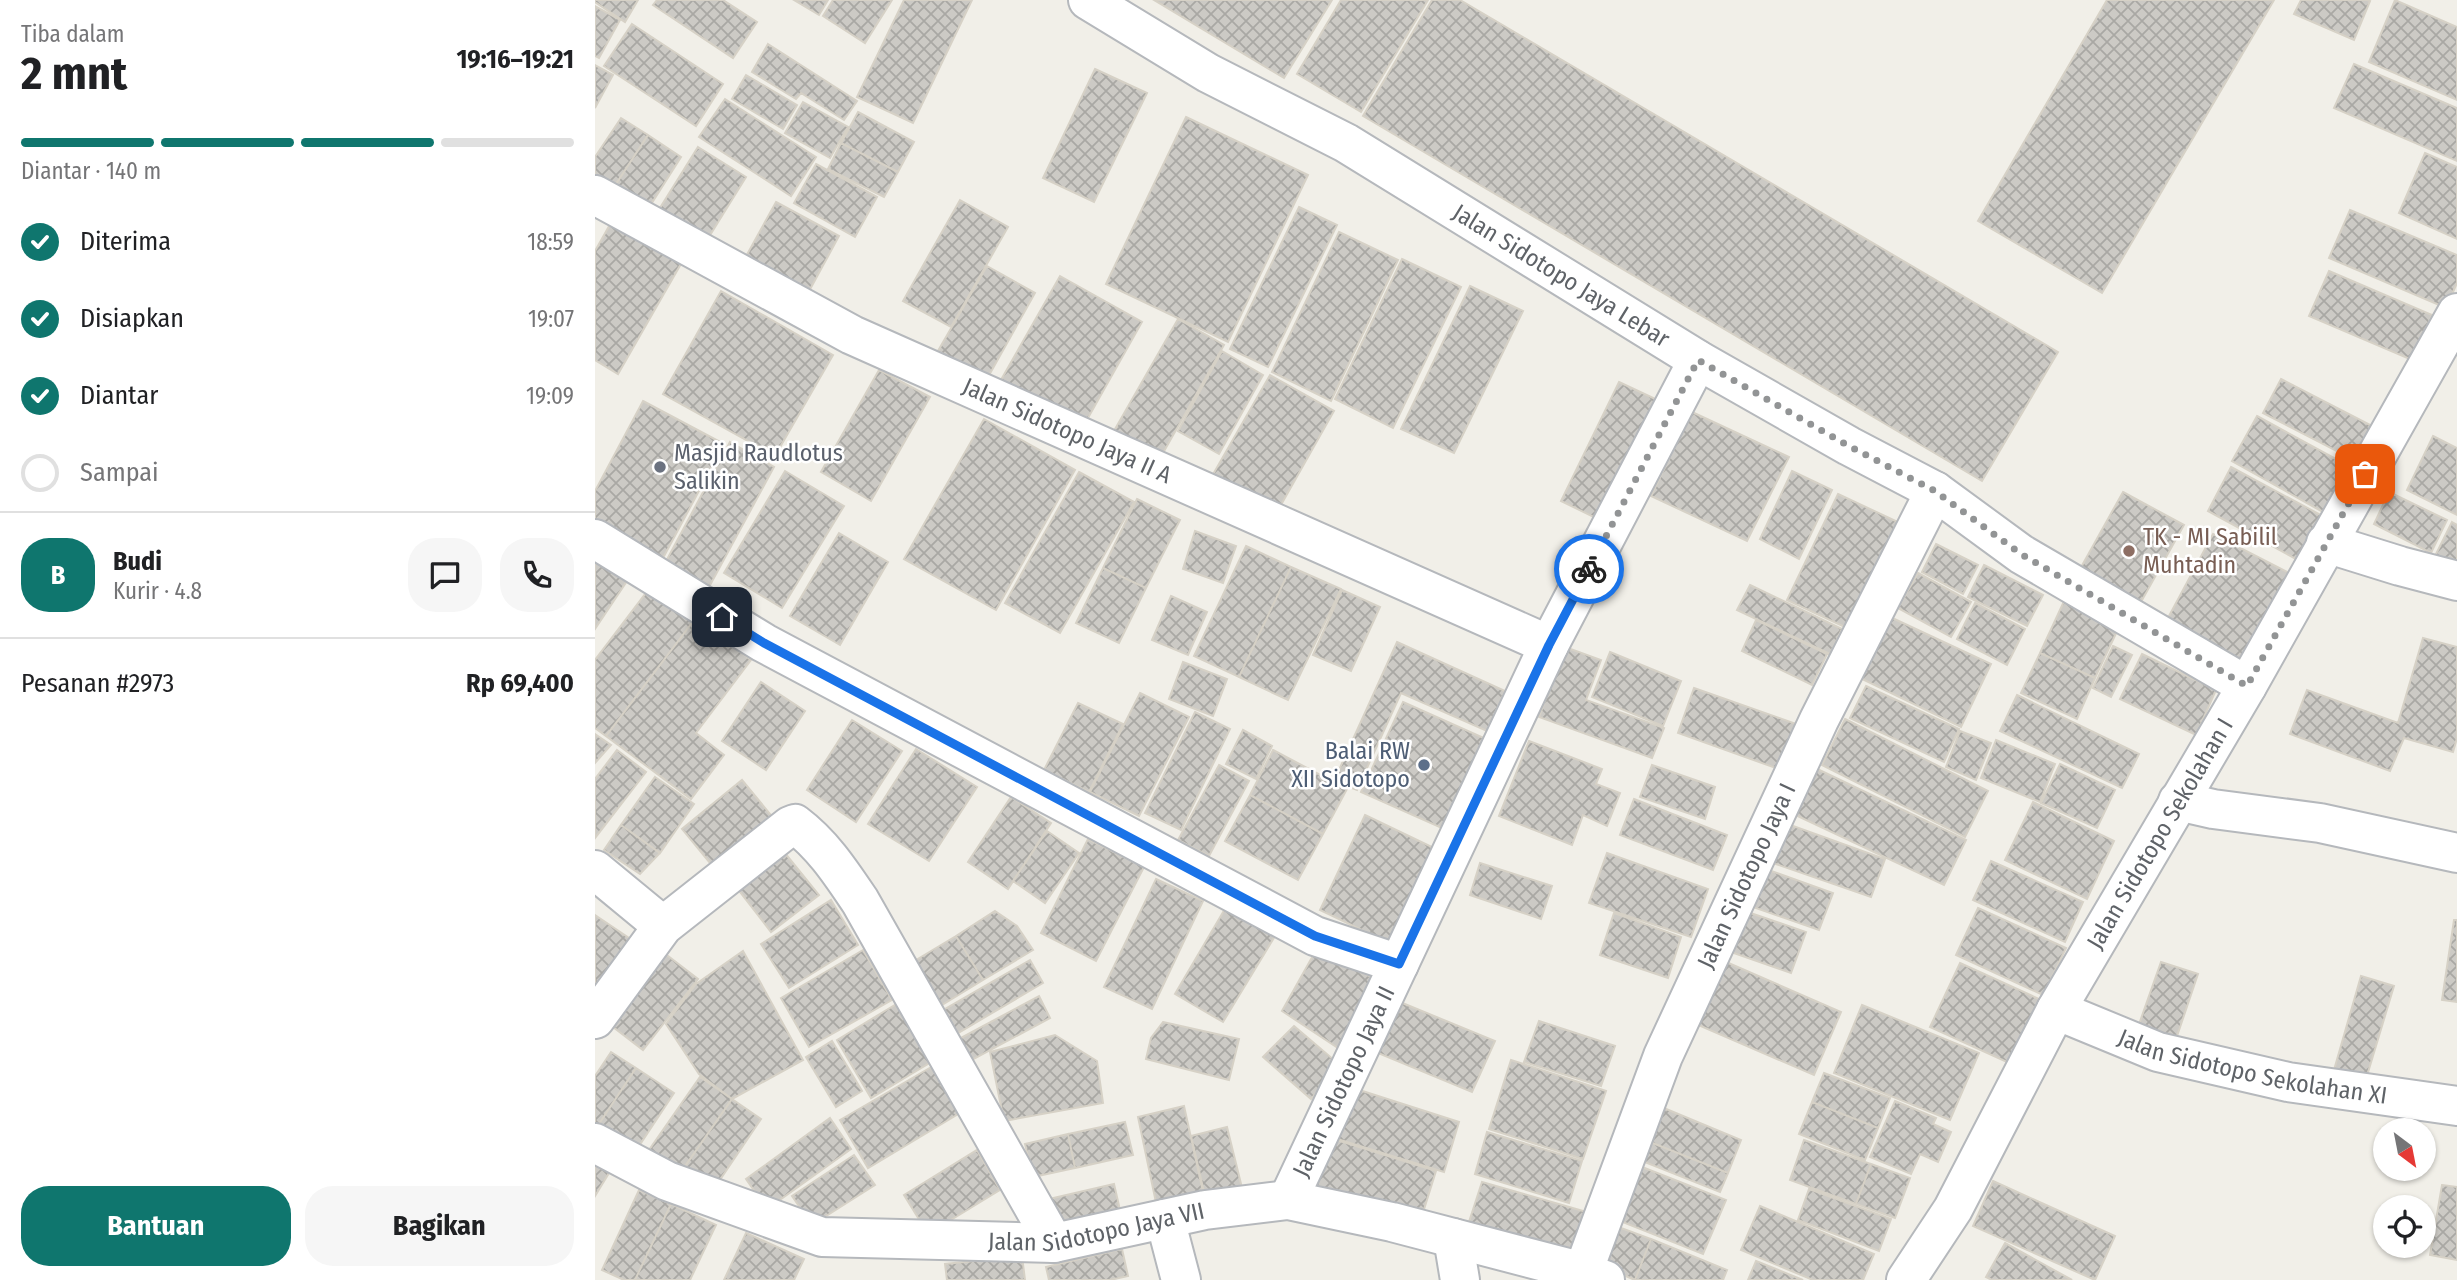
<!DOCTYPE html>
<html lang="id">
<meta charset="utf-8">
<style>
:root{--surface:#fff;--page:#f6f6f6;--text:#202124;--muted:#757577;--line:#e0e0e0;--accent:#0f766e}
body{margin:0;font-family:"Fira Sans Condensed",sans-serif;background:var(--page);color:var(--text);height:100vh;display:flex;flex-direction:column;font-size:26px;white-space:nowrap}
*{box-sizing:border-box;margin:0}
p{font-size:23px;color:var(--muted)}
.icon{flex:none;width:38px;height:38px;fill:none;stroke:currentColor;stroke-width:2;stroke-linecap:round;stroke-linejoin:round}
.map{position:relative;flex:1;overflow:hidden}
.sheet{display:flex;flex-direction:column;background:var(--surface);width:595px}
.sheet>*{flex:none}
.needle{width:46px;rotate:148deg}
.buttons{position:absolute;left:1778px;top:1118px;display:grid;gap:14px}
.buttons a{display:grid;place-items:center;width:63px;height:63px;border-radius:50%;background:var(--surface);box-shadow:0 2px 5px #0004;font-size:35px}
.pin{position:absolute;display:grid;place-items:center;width:60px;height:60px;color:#fff;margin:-30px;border-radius:14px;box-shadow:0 4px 10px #0006}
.courier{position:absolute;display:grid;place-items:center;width:70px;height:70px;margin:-35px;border:5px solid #1a73e8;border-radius:50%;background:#fff;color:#222;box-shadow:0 2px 9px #0007}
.head em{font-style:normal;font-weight:700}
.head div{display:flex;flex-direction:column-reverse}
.head{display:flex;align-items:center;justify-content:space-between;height:119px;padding:0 21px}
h1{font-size:46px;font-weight:700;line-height:52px}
.bar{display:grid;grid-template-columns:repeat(4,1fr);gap:10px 7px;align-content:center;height:84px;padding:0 21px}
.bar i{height:9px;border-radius:5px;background:var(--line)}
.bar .on{background:var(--accent)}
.bar p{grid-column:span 4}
.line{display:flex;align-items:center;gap:18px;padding:0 21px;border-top:2px solid var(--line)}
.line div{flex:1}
.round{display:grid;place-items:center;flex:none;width:74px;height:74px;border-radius:28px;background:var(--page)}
ol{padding:0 21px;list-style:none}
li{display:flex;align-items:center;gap:21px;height:77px}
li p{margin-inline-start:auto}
li .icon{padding:7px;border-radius:50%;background:var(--accent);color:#fff;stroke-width:4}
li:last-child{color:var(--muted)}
li i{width:38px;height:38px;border:4px solid var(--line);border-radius:50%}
.action{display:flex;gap:14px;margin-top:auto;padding:14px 21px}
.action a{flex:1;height:80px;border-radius:28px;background:var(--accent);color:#fff;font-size:28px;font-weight:700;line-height:80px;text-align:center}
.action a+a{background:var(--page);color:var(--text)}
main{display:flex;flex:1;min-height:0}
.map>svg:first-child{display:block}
.building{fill:url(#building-cross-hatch);stroke:#d6d1c6;stroke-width:2}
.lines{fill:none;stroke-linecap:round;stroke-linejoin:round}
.street-casing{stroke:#b5b8bc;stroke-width:42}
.street{stroke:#fff;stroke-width:38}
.done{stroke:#929495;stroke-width:7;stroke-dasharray:0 12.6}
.route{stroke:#1a73e8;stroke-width:9}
.worship-dot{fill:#6b7280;stroke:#fff;stroke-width:2.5}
.education-dot{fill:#8d6e63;stroke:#fff;stroke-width:2.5}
.service-dot{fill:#5c6f8a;stroke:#fff;stroke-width:2.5}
.labels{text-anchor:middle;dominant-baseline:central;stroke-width:5;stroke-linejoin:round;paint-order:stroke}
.street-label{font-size:24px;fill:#5f6368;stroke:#fff}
.worship-label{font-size:24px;fill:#5b616d;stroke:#fff;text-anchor:start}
.education-label{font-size:24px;fill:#785e54;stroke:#fff;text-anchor:start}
.service-label{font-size:24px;fill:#4e5e75;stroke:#fff;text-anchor:end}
</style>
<main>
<section class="sheet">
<div class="head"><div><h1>2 mnt</h1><p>Tiba dalam</p></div><em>19:16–19:21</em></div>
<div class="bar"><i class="on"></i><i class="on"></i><i class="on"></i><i></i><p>Diantar · 140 m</p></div>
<ol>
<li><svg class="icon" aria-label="check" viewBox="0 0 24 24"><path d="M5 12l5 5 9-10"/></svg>Diterima<p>18:59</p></li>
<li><svg class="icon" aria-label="check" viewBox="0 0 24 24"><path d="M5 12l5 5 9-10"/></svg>Disiapkan<p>19:07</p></li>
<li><svg class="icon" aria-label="check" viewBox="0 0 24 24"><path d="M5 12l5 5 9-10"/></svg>Diantar<p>19:09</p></li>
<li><i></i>Sampai</li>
</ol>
<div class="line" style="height:126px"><b class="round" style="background:var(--accent);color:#fff">B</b><div><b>Budi</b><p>Kurir · 4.8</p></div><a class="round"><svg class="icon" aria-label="chat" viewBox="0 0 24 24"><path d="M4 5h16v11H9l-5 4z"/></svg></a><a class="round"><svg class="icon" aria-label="phone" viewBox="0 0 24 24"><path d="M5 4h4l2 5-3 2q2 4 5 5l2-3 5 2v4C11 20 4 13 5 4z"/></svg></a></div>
<div class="line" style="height:91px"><div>Pesanan #2973</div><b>Rp 69,400</b></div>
<div class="action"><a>Bantuan</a><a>Bagikan</a></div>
</section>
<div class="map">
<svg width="1862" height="1280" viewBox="0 0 1862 1280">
<defs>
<pattern id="building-cross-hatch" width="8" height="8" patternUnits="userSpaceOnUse" patternTransform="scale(1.75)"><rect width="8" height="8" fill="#cccac5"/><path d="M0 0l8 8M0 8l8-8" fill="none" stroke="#a9a8a4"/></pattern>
</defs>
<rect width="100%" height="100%" fill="#f1efe8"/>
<path class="building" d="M 0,0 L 43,0 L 30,22 L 0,2 Z
M 62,0 L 128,0 L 162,22 L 138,58 L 58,5 Z
M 199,0 L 233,0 L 224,15 Z
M 238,0 L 297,0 L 270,43 L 228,16 Z
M 309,0 L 377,0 L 318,123 L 262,97 Z
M 559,0 L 737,0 L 689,78 Z
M 746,0 L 833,0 L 766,112 L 702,74 Z
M 837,0 L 865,0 L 1463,352 L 1387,481 L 768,116 Z
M 1512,0 L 1679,0 L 1507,293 L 1383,221 Z
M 1706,0 L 1772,0 L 1775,1 L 1759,40 L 1699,14 Z
M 1800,0 L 1862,27 L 1862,100 L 1774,62 Z
M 0,6 L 25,20 L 4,58 L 0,56 Z
M 37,24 L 128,84 L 101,126 L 9,66 Z
M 173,44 L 262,101 L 249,120 L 206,93 L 201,99 L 157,72 Z
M 1759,64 L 1862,108 L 1862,161 L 1739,108 Z
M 0,65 L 18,75 L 0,108 Z
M 500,69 L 552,93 L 499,202 L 448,178 Z
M 151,75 L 202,105 L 188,129 L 137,99 Z
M 130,99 L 221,157 L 196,196 L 104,137 Z
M 208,102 L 253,127 L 235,158 L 190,133 Z
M 263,112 L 319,142 L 303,172 L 246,143 Z
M 591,117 L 713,175 L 633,342 L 511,284 Z
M 26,118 L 53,135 L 19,187 L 0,174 L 0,157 Z
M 53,135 L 86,157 L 53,209 L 19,187 Z
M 246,143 L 303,172 L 289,197 L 233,169 Z
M 103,147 L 151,177 L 109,245 L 60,216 Z
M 1830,153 L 1862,167 L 1862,239 L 1804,213 Z
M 221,164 L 282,197 L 260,237 L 199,203 Z
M 365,200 L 413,227 L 356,327 L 308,301 Z
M 181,202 L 244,236 L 212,295 L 149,260 Z
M 704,207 L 742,225 L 673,367 L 635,349 Z
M 1755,210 L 1862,255 L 1862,283 L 1851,308 L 1734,258 Z
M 17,221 L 87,262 L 23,374 L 0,360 L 0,251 Z
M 744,232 L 803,260 L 736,401 L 677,372 Z
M 807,259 L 866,287 L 798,428 L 740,399 Z
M 392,266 L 440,293 L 392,379 L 343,351 Z
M 1734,271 L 1837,315 L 1817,360 L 1714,316 Z
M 465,276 L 547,322 L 484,434 L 402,387 Z
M 875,286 L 928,311 L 859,453 L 806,429 Z
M 126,291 L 238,355 L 180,456 L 68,394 Z
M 583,319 L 629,345 L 563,462 L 516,436 Z
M 627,351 L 668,375 L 624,454 L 583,431 Z
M 284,370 L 335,397 L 276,501 L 226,472 Z
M 675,375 L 739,411 L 682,512 L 617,476 Z
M 1686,379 L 1779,427 L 1761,461 L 1668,413 Z
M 1024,382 L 1071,404 L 1013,524 L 966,501 Z
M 48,401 L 129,444 L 67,560 L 0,526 L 0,491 Z
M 1097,412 L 1194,457 L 1152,541 L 1056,496 Z
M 1662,416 L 1761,470 L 1735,516 L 1637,461 Z
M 389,419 L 480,470 L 401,610 L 309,559 Z
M 1838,436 L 1862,448 L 1862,515 L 1812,490 Z
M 135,442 L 179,467 L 113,589 L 69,565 Z
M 1636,467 L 1735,520 L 1710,564 L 1613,511 Z
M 190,471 L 249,506 L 187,608 L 129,573 Z
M 1197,471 L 1237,490 L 1204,559 L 1165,539 Z
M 484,472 L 539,502 L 465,633 L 410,603 Z
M 1528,492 L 1589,525 L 1541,611 L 1480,578 Z
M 1794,492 L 1852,520 L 1836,553 L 1779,524 Z
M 1243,494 L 1305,523 L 1254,629 L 1192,600 Z
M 542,499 L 585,520 L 551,588 L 508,568 Z
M 1857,522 L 1862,525 L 1862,570 L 1839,558 Z
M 600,531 L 641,546 L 628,583 L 588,569 Z
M 244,533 L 293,562 L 245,645 L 195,616 Z
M 1618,534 L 1694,573 L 1644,668 L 1567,629 Z
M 1341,544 L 1383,565 L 1368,594 L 1327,572 Z
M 651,546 L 696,567 L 644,677 L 599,656 Z
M 0,561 L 32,581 L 0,629 Z
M 1389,565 L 1448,595 L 1432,626 L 1373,597 Z
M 696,567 L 746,589 L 693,700 L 644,677 Z
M 508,568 L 551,588 L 524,643 L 481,623 Z
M 1323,573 L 1376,602 L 1356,637 L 1303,608 Z
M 57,585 L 100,619 L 11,736 L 0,728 L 0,660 Z
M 1155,585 L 1247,629 L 1235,654 L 1142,610 Z
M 747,590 L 785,607 L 756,671 L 718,655 Z
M 576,596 L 612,612 L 593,655 L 557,640 Z
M 1470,599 L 1525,625 L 1500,678 L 1445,653 Z
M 1380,603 L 1430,629 L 1412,665 L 1362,639 Z
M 1293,616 L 1396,664 L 1366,727 L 1263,677 Z
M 100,619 L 156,660 L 101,733 L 129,755 L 96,799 L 11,736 Z
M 1161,620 L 1232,654 L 1217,685 L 1147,651 Z
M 1828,638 L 1862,647 L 1862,738 L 1858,752 L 1809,738 L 1795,771 L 1695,734 L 1712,690 L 1803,723 Z
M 802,642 L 910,691 L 892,731 L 806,693 L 762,790 L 739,781 Z
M 1518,646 L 1537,655 L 1516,697 L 1498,688 Z
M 970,647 L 1006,660 L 991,700 L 1069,728 L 1057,758 L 944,717 Z
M 1015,652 L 1086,681 L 1068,726 L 997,697 Z
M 1445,653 L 1500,678 L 1482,719 L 1426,693 Z
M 1547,654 L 1621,690 L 1601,735 L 1525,699 Z
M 588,662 L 632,679 L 618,716 L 574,699 Z
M 166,682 L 210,711 L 171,770 L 127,741 Z
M 1271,686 L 1364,729 L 1349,762 L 1255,718 Z
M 1099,688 L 1207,726 L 1192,772 L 1083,733 Z
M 545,693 L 594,717 L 544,816 L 495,792 Z
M 1422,695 L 1544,754 L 1527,788 L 1405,731 Z
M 808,702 L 891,739 L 849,829 L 766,792 Z
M 483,703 L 528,724 L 494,792 L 449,770 Z
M 600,712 L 635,729 L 586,830 L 550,813 Z
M 1250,719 L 1393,791 L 1370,837 L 1227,765 Z
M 257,720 L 307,751 L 261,822 L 212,790 Z
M 648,730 L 677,746 L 661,779 L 631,764 Z
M 1365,731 L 1396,743 L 1381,780 L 1351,767 Z
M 0,734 L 16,745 L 0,763 Z
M 1401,740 L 1460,764 L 1445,802 L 1386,778 Z
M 934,741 L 1007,769 L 1001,784 L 1025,793 L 1012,826 L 988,815 L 977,845 L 904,816 Z
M 321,749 L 382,787 L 334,861 L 273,824 Z
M 22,750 L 51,772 L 0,838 L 0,779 Z
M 678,750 L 752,789 L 728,834 L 655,795 Z
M 1465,764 L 1520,790 L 1502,828 L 1446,803 Z
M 624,765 L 654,781 L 614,856 L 583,840 Z
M 1057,765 L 1120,787 L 1110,819 L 1045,797 Z
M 1216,766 L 1371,840 L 1349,885 L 1194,812 Z
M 60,777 L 99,804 L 65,853 L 26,825 Z
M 147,780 L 180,820 L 120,869 L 87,829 Z
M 655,795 L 728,834 L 703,880 L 630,841 Z
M 416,797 L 456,823 L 413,889 L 373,862 Z
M 1039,799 L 1132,835 L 1118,870 L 1025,835 Z
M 1438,802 L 1519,841 L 1492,899 L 1410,860 Z
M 770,815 L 841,849 L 796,944 L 725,910 Z
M 1187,822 L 1290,859 L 1276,897 L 1175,862 Z
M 26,825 L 65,853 L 45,874 L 9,850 Z
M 452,831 L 484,853 L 450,903 L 418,881 Z
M 493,839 L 549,867 L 501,961 L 446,933 Z
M 185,847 L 224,895 L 176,932 L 138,883 Z
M 1012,853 L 1113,889 L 1096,937 L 994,903 Z
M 1396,861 L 1488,902 L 1470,942 L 1378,900 Z
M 885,863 L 957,886 L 946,919 L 875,895 Z
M 1165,867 L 1238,893 L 1224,930 L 1152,905 Z
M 561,879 L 608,901 L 557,1009 L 509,987 Z
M 236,900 L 263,945 L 194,988 L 166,944 Z
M 631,907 L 680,936 L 628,1022 L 580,994 Z
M 1141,908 L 1211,932 L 1196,973 L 1127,949 Z
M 1383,908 L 1471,948 L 1448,995 L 1361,955 Z
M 400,911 L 422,926 L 438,950 L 388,980 L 361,936 Z
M 1019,913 L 1086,937 L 1073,978 L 1005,955 Z
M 0,915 L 40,942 L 0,1000 Z
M 1859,920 L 1862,920 L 1862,1002 L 1847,1000 Z
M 361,936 L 388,980 L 332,1014 L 306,969 Z
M 64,949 L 103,979 L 48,1050 L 9,1020 Z
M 268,950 L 297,1000 L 214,1047 L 186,998 Z
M 148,951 L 208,1060 L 137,1099 L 104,1074 L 71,1024 L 101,984 Z
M 720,952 L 779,978 L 746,1050 L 687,1011 Z
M 1122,958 L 1246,1012 L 1219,1075 L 1094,1021 Z
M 435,960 L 448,983 L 358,1036 L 345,1012 Z
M 1566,962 L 1603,974 L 1580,1042 L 1542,1030 Z
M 1365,963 L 1444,999 L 1414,1063 L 1335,1027 Z
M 1766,976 L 1799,986 L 1771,1079 L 1739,1070 Z
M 444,996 L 455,1018 L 375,1061 L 364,1039 Z
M 805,1002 L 900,1041 L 877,1092 L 783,1053 Z
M 303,1003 L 338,1061 L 276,1098 L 242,1040 Z
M 1267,1005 L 1384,1053 L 1355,1120 L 1239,1073 Z
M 944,1021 L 1020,1046 L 1006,1086 L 929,1062 Z
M 568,1022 L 644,1039 L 634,1080 L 551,1059 L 556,1038 Z
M 699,1026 L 746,1066 L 716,1099 L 668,1057 Z
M 460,1035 L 502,1061 L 508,1103 L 409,1121 L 395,1052 Z
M 237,1041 L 267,1091 L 241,1107 L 211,1057 Z
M 16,1052 L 41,1068 L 2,1127 L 0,1126 L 0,1076 Z
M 916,1060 L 1011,1091 L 988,1159 L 894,1129 Z
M 338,1066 L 365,1113 L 273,1168 L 245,1120 Z
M 41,1068 L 79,1093 L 40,1152 L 2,1127 Z
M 1229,1073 L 1295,1098 L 1283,1128 L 1217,1102 Z
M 105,1077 L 137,1099 L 86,1172 L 54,1150 Z
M 755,1087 L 864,1122 L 849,1172 L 739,1138 Z
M 137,1099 L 166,1119 L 116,1193 L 86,1172 Z
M 1300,1101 L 1341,1118 L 1338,1124 L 1356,1132 L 1343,1162 L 1325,1154 L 1316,1174 L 1275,1157 Z
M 1217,1102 L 1283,1128 L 1270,1160 L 1204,1134 Z
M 589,1106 L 610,1201 L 563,1212 L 543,1117 Z
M 1064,1106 L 1146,1140 L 1133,1173 L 1050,1140 Z
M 235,1118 L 256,1149 L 172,1209 L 151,1179 Z
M 530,1122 L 538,1155 L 480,1168 L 473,1134 Z
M 632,1127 L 649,1196 L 612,1205 L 596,1136 Z
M 892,1132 L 987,1161 L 974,1203 L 880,1174 Z
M 473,1134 L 480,1168 L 438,1177 L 430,1144 Z
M 732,1137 L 841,1171 L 826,1219 L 717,1184 Z
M 1050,1140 L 1133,1173 L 1125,1192 L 1042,1159 Z
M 1209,1140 L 1276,1164 L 1261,1204 L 1195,1180 Z
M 382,1150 L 405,1190 L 333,1234 L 309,1195 Z
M 259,1155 L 280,1185 L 217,1225 L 197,1196 Z
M 0,1158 L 17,1168 L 0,1196 Z
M 1276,1164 L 1315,1178 L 1300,1218 L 1261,1204 Z
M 1042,1165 L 1131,1200 L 1108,1254 L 1020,1219 Z
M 1398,1181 L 1520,1236 L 1500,1280 L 1378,1226 Z
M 887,1182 L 995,1213 L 981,1259 L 872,1228 Z
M 519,1184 L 525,1210 L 460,1225 L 454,1199 Z
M 1847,1185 L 1862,1187 L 1862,1260 L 1835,1255 Z
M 1214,1189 L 1296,1219 L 1284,1251 L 1203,1220 Z
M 44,1190 L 76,1204 L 40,1280 L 29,1280 L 7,1270 Z
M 76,1204 L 121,1225 L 95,1280 L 40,1280 Z
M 1165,1206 L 1279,1254 L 1268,1280 L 1218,1280 L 1146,1250 Z
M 1018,1225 L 1056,1239 L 1040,1280 L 1002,1264 Z
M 151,1233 L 209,1259 L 199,1280 L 129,1280 Z
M 1056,1239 L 1132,1270 L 1128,1280 L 1040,1280 Z
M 1410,1243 L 1477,1280 L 1397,1280 L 1391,1277 Z
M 527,1249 L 533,1276 L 515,1280 L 454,1280 L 451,1267 Z
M 427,1256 L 430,1280 L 352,1280 L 350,1264 Z
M 1161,1261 L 1208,1280 L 1153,1280 Z"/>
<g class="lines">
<g class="street-casing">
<g id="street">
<path id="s1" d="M 493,0 L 613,73 L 751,143 L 1103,360 L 1254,446 L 1340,491 L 1426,554 L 1652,686"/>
<path id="s2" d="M 0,195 L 257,335 L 954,645"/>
<path d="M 0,539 L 169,643 L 720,936 L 804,964"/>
<path d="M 1731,543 L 1805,566 L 1862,581"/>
<path d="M 1583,801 L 1618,809 L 1725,823 L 1862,853"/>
<path d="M 0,870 L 68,926"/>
<path id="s3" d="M 1461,1010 L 1563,1052 L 1693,1082 L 1862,1106"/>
<path d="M 0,1019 L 68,926 L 195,826 L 200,824 C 228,845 246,873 265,901 L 459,1243"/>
<path id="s4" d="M 0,1143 L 72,1181 L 227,1237 L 459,1243 L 610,1210 L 693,1200 L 797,1222 L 988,1272 L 1010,1280"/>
<path id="s5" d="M 693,1200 L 954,645 L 1103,360"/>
<path d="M 570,1219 L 586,1280"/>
<path d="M 858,1238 L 865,1280"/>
<path id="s6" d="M 988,1272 L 1068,1056 L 1224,720 L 1340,491"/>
<path id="s7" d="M 1311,1280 L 1358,1209 L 1461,1010 L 1652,686 L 1862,313"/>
</g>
</g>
<use href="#street" class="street"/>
</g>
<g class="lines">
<path class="done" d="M 994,569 L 1103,360 L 1254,446 L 1340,491 L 1426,554 L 1652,686 L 1770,474"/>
<path class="route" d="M 127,617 L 169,643 L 720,936 L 804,964 L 954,645 L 994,569"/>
</g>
<circle class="worship-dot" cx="65" cy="467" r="7"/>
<circle class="education-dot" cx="1534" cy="551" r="7"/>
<circle class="service-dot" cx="829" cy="765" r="7"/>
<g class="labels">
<g class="street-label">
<text stroke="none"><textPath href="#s1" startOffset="548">Jalan Sidotopo Jaya Lebar</textPath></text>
<text stroke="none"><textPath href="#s2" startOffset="528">Jalan Sidotopo Jaya II A</textPath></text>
<text stroke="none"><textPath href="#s7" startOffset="514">Jalan Sidotopo Sekolahan I</textPath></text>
<text stroke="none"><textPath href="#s6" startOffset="429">Jalan Sidotopo Jaya I</textPath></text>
<text stroke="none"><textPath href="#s3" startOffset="206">Jalan Sidotopo Sekolahan XI</textPath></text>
<text stroke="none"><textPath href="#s5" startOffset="131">Jalan Sidotopo Jaya II</textPath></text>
<text stroke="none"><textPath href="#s4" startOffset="522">Jalan Sidotopo Jaya VII</textPath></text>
</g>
<g class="worship-label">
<text x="79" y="453">Masjid Raudlotus<tspan x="79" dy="28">Salikin</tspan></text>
</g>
<g class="education-label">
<text x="1548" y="537">TK - MI Sabilil<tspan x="1548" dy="28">Muhtadin</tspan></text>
</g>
<g class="service-label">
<text x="815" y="751">Balai RW<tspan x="815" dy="28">XII Sidotopo</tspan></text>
</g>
</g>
</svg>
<div class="buttons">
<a><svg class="needle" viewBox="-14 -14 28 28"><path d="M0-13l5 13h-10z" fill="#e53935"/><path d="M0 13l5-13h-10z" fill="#757577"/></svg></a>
<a><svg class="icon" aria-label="locate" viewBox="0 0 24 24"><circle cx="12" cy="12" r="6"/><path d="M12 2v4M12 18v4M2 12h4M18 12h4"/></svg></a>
</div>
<div class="pin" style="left:1770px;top:474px;background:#ea580c"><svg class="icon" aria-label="bag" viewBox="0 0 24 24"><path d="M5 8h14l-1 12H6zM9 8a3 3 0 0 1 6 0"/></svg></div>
<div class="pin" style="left:127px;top:617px;background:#1f2937"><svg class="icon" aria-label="home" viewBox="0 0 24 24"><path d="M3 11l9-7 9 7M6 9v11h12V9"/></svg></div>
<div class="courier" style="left:994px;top:569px"><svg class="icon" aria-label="bike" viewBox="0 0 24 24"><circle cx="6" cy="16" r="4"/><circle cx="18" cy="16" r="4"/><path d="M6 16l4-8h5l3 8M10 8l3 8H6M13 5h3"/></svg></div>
</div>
</main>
